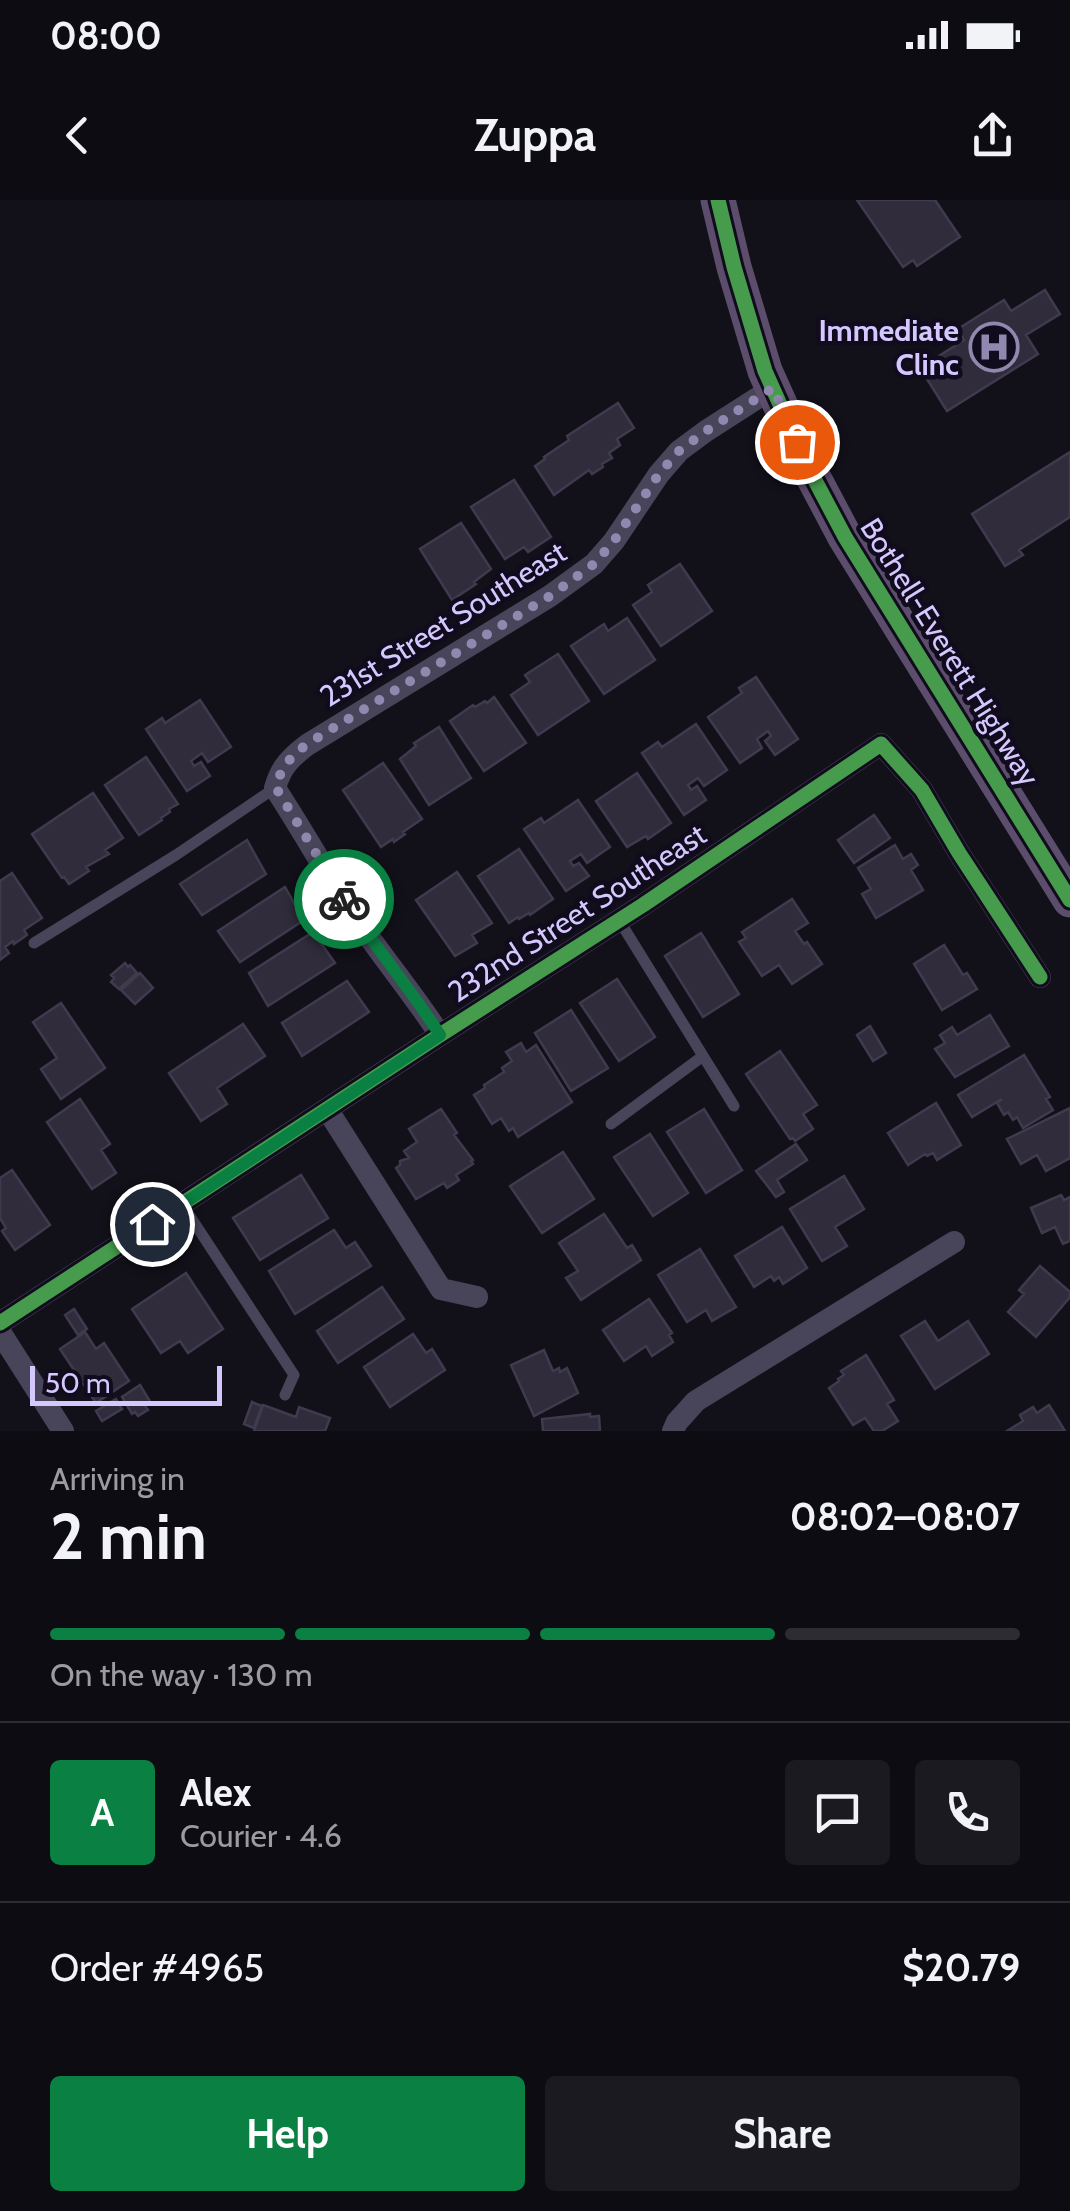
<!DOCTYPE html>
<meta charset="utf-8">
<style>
:root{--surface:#0e0c13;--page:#1c1a21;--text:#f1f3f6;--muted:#9b9ba0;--line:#2e2c33;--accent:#0b8043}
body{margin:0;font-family:Cabin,sans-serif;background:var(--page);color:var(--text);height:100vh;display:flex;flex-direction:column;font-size:38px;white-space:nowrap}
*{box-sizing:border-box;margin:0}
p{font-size:32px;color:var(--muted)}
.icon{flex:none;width:55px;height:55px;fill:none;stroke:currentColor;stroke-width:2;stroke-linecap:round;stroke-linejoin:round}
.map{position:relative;height:1231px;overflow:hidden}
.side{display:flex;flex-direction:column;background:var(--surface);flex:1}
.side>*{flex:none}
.scale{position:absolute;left:30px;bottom:25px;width:192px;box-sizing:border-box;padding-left:10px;border:5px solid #d4c8fe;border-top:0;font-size:28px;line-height:35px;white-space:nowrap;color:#d4c8fe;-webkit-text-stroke:8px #110c1d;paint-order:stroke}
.pin{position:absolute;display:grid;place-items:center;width:85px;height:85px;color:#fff;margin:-42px;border:5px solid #fff;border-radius:50%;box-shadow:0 2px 10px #0007}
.courier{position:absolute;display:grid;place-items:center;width:100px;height:100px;margin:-50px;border:8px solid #0b8043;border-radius:50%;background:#fff;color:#222;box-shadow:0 2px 12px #0007}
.head em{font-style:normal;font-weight:800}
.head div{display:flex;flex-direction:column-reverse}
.head{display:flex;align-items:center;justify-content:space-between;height:170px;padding:0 50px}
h1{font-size:65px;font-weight:800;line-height:75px}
.bar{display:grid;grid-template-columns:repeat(4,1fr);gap:15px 10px;align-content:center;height:120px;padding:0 50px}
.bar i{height:12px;border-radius:8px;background:var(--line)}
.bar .current{background:var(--accent)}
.bar p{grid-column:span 4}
.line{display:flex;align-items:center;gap:25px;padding:0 50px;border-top:2px solid var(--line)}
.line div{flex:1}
.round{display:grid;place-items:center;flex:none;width:105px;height:105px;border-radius:10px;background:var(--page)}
.action{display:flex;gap:20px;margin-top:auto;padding:20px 50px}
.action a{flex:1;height:115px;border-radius:10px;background:var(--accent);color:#fff;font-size:40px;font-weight:800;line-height:115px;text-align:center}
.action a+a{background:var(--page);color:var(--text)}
.status{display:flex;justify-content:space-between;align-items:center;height:70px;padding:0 50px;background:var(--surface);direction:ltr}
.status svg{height:28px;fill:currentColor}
header{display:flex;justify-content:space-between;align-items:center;height:130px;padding:0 50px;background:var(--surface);font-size:45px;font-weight:800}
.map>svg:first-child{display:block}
.building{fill:#302c3c;stroke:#403a4e;stroke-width:2.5}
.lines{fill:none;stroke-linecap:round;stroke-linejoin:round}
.service{stroke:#48445a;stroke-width:11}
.minor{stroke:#48445a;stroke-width:22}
.primary{stroke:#5d4d6c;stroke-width:35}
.cycleway-casing{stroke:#110c1d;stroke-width:21}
.cycleway{stroke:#469c4c;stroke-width:15}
.done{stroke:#9088ae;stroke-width:10;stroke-dasharray:0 18}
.route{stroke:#0b8043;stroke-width:12}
.labels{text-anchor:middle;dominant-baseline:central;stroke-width:9;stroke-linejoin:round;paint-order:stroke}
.poi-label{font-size:30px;font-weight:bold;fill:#d4c8fe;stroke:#110c1d;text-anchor:end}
.street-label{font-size:30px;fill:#d4c8fe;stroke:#110c1d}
</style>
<div class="status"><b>08:00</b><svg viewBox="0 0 49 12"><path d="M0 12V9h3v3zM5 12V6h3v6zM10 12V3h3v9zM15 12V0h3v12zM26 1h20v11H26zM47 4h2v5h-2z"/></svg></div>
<header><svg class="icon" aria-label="back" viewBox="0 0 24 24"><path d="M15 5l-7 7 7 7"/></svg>Zuppa<svg class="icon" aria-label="share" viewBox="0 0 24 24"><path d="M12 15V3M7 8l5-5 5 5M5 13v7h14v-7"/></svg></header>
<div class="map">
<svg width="1070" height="1231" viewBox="0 0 1070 1231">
<rect width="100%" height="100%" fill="#121019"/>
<path class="building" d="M 857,0 L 935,0 L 960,37 L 917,66 L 913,60 L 903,67 Z
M 1045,90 L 1060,114 L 1026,135 L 1038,154 L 947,211 L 920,168 L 964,140 L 958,129 L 1004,100 L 1011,111 Z
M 618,203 L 634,228 L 617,239 L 620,245 L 609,253 L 612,258 L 602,264 L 603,267 L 592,274 L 589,270 L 554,295 L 535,266 L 545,259 L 544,257 L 569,240 L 567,236 Z
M 1070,252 L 1070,317 L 1019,350 L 1023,355 L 1005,366 L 972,314 Z
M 514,280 L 551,337 L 528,352 L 524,347 L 505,359 L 471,307 Z
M 461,323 L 491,369 L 474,382 L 476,384 L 452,400 L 420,349 Z
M 680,364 L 712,411 L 661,446 L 633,405 L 652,392 L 648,385 Z
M 627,418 L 655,460 L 604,494 L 571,446 L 604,424 L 608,431 Z
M 558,454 L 589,501 L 538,535 L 511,495 L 530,482 L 525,475 Z
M 756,477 L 798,539 L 775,555 L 765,541 L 771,536 L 768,531 L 757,539 L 762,548 L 740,563 L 708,517 L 742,493 L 739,488 Z
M 494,497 L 526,543 L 484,571 L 450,521 L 473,505 L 475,507 L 485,501 L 487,503 Z
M 200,500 L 231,547 L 208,562 L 202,553 L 191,561 L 194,566 L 201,562 L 210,576 L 187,591 L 146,529 L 162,518 L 165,523 Z
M 696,524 L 727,570 L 704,586 L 698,578 L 688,585 L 691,590 L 697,586 L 706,600 L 684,615 L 642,553 L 658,542 L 662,547 Z
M 439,527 L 471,578 L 429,605 L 400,559 L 416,546 L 414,543 Z
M 146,557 L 178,604 L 169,609 L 170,612 L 161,618 L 162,620 L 139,635 L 105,585 Z
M 383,563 L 422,619 L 403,632 L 405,634 L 394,642 L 393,639 L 381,647 L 343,590 Z
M 637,573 L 671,623 L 648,639 L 646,636 L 627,647 L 596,601 Z
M 93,593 L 123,638 L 105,650 L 109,654 L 86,667 L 89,671 L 69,684 L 64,677 L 62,678 L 32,634 Z
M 578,600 L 610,647 L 587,663 L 581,654 L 570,661 L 573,666 L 579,663 L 589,676 L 566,691 L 524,629 L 541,618 L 544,623 Z
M 874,615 L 890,638 L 854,663 L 838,640 Z
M 247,640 L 266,674 L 202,715 L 180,684 Z
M 895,645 L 903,659 L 911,654 L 918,665 L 911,670 L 923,690 L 876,718 L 862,694 L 871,689 L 858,668 Z
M 519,649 L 553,699 L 530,715 L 529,713 L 519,719 L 518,717 L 509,723 L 478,676 Z
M 457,672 L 492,723 L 472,735 L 477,743 L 455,756 L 416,700 Z
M 12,673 L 42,718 L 24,730 L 27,735 L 14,744 L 13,741 L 5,747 L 9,753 L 0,760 L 0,681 Z
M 285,687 L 304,720 L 240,762 L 218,731 Z
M 792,699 L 808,723 L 795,731 L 804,744 L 807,742 L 822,764 L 792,784 L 779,765 L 762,776 L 739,742 L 746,738 L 742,732 Z
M 313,732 L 335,763 L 268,806 L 249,773 Z
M 701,733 L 739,794 L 703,817 L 665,756 Z
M 944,745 L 963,775 L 967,773 L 977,789 L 942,810 L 914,764 Z
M 125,763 L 128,767 L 130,765 L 137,773 L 119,789 L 111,782 L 114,778 L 111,775 Z
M 140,773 L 153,788 L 135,804 L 121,790 Z
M 617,779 L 655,837 L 619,861 L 580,803 Z
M 347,781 L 369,812 L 302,856 L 282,823 Z
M 61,803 L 105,868 L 61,899 L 41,869 L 57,858 L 33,822 Z
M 571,810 L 608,868 L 571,891 L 535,833 Z
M 990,815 L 1009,846 L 955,877 L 935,849 L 945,843 L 940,835 L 952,827 L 957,835 Z
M 243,824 L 265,856 L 217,888 L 227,904 L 201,921 L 169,873 Z
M 870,826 L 886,853 L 873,861 L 857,835 Z
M 521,843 L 526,852 L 536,845 L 572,902 L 518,937 L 513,928 L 509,931 L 501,918 L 492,924 L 474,895 L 485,888 L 484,885 L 504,872 L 502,868 L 512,861 L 506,852 Z
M 780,851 L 817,905 L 803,914 L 813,929 L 795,941 L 793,938 L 790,939 L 746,874 Z
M 1024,855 L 1050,897 L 1046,899 L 1053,910 L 1023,928 L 1017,917 L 1013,920 L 1008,912 L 1004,915 L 997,903 L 1002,899 L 972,917 L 958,895 Z
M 80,899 L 110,944 L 101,950 L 116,973 L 92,989 L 47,922 Z
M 936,903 L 961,945 L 937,960 L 933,953 L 927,956 L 925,954 L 908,965 L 888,933 Z
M 1070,908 L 1070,958 L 1046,971 L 1037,955 L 1021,964 L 1007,939 Z
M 441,909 L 457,933 L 454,935 L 473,960 L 471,961 L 473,964 L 456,975 L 459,980 L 447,988 L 444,983 L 416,999 L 396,968 L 400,965 L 400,961 L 409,958 L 404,951 L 417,942 L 409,929 Z
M 704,909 L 742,970 L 706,993 L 667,932 Z
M 650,934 L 688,993 L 653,1016 L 614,957 Z
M 796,944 L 807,960 L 777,980 L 784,992 L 776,997 L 756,971 Z
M 563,952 L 594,999 L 542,1033 L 510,986 Z
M 12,970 L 50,1025 L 15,1050 L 2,1031 L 6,1028 L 0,1018 L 0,978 Z
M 301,975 L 328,1018 L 260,1060 L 233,1018 Z
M 844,976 L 864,1009 L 835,1027 L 847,1046 L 822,1061 L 790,1009 Z
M 1061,995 L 1064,1000 L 1070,997 L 1070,1041 L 1063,1044 L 1055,1027 L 1042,1033 L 1031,1008 Z
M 604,1014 L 627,1048 L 632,1045 L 641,1060 L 581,1100 L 566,1078 L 578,1071 L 559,1043 Z
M 782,1027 L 807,1068 L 783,1084 L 779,1077 L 774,1081 L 771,1076 L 754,1087 L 735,1056 Z
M 334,1030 L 346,1048 L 355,1042 L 371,1066 L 295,1114 L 269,1071 Z
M 700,1049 L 736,1107 L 712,1121 L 706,1110 L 687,1122 L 658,1075 Z
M 1040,1066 L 1070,1092 L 1070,1097 L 1036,1137 L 1008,1112 L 1024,1094 L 1019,1090 Z
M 186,1073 L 223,1129 L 188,1153 L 180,1141 L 161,1153 L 132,1109 Z
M 382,1087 L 404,1119 L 338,1163 L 317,1131 Z
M 649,1099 L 672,1133 L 669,1135 L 673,1142 L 652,1156 L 646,1146 L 624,1161 L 603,1130 Z
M 74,1109 L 87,1129 L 78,1135 L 65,1115 Z
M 925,1121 L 938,1141 L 968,1121 L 989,1154 L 935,1189 L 901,1136 Z
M 85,1132 L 96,1149 L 104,1143 L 129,1181 L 96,1203 L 60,1149 Z
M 413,1134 L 426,1153 L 432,1149 L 445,1170 L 390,1207 L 364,1167 Z
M 544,1150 L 553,1171 L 559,1168 L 560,1172 L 567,1168 L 578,1193 L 534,1216 L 511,1165 Z
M 866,1155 L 894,1200 L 887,1204 L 898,1221 L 882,1231 L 874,1231 L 865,1218 L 853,1225 L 829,1188 L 839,1181 L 838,1179 L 844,1175 L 841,1171 Z
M 140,1185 L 151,1203 L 145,1206 L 148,1210 L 138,1216 L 135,1212 L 132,1214 L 122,1197 Z
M 116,1199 L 122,1209 L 102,1221 L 96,1211 Z
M 252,1202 L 262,1206 L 254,1228 L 244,1224 Z
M 263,1205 L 296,1217 L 299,1207 L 330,1218 L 325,1231 L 254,1231 Z
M 1049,1205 L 1065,1231 L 1007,1231 L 1023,1221 L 1020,1215 L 1033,1207 L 1037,1213 Z
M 590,1214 L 590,1217 L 599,1216 L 600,1231 L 543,1231 L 542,1219 Z"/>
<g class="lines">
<path class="service" d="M 619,720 L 734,906
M 34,743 L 176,655 L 275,588
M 611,924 L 703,856
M 182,1004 L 294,1175 L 285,1195"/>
<path class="minor" d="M 440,835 C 416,798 388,764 362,727 C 331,682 305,634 275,588 C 281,567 290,558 307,545 L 550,396 L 594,364 L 614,341 L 659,274 L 679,251 L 706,231 L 773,188
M 327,909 L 441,1089 L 477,1097
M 0,1123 L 440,835 L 643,705 L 881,544 L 922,590 L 959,653 L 1040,777
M 0,1132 L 63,1231
M 673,1231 L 677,1222 L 696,1201 L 954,1042"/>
<path class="primary" d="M 718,0 L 734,67 L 765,171 L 809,269 L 845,337 L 1070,700"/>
<g class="cycleway-casing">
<path id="cycleway" d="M 718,0 L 734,67 L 765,171 L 809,269 L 845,337 L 1070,700
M 0,1123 L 440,835 L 643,705 L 881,544 L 922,590 L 959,653 L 1040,777"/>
</g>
<use href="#cycleway" class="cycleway"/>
</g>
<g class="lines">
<path class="done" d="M 344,699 L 276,588 C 281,566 290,558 307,544 L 550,396 L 594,364 L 614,341 L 659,274 L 679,251 L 706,231 L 773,188 L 797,242"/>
<path class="route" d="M 152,1024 L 440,835 C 410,788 374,746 344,699"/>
</g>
<defs>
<g id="hospital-ring" transform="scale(2.5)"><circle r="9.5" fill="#110c1d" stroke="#9088ae" stroke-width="1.5"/><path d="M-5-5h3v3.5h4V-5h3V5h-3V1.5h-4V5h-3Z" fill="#9088ae"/></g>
</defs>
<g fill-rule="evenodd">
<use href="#hospital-ring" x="994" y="147"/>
</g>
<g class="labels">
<g class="poi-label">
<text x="959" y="130">Immediate<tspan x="959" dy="34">Clinc</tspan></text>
</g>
<g class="street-label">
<text transform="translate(443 424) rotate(-32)">231st Street Southeast</text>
<text transform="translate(950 452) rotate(58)">Bothell-Everett Highway</text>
<text transform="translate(577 713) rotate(-33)">232nd Street Southeast</text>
</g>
</g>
</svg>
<div class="scale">50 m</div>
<div class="pin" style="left:797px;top:242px;background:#ea580c"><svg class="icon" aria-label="bag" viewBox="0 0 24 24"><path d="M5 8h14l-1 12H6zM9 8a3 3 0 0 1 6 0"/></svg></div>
<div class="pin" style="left:152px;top:1024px;background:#1f2937"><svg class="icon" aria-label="home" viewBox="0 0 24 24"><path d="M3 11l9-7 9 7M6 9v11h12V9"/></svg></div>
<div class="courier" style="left:344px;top:699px"><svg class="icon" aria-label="bike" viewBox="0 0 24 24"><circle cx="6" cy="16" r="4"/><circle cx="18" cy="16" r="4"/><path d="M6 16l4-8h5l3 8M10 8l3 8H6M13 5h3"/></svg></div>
</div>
<section class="side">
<div class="head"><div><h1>2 min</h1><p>Arriving in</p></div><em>08:02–08:07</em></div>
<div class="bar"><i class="current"></i><i class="current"></i><i class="current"></i><i></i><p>On the way · 130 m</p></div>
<div class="line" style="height:180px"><b class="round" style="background:var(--accent);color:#fff">A</b><div><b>Alex</b><p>Courier · 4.6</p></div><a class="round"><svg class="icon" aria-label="chat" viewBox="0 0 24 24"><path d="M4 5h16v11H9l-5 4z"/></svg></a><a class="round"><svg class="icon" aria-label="phone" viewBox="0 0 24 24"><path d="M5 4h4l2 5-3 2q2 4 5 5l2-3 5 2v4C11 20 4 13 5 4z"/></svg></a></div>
<div class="line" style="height:130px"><div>Order #4965</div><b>$20.79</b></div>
<div class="action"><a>Help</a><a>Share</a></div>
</section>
